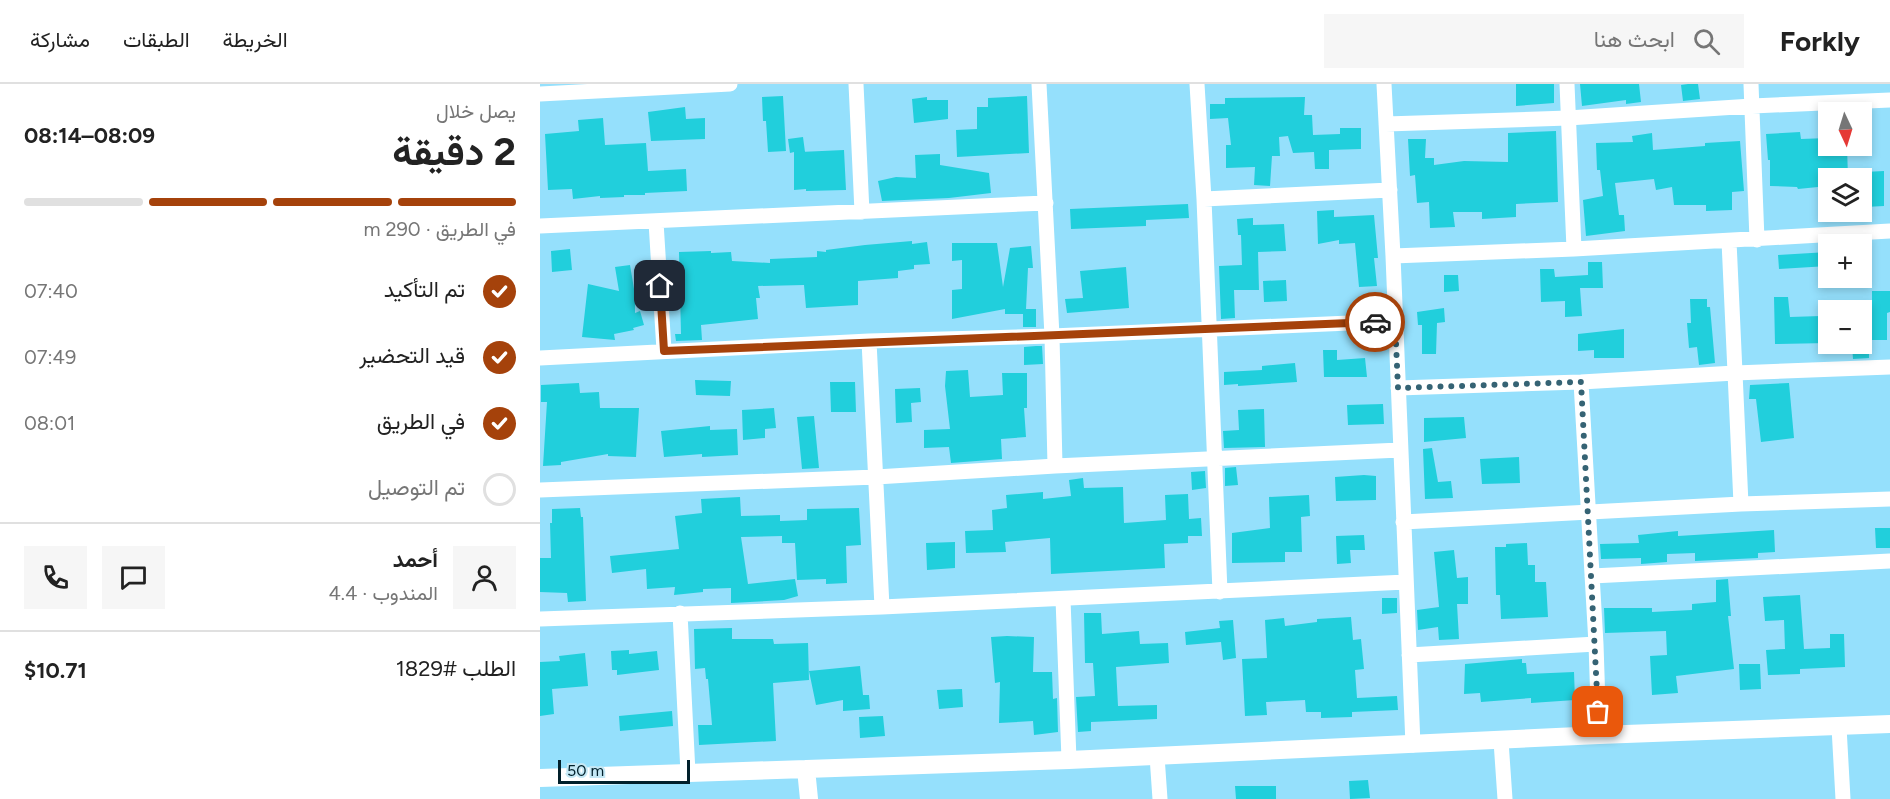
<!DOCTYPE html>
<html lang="ar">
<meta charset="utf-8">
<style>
:root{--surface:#fff;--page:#f6f6f6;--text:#222;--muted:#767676;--line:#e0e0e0;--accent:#a5420b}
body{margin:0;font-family:Figtree,Vazirmatn,sans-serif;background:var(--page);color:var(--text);direction:rtl;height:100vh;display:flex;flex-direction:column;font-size:22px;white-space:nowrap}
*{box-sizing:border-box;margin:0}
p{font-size:20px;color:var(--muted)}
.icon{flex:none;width:33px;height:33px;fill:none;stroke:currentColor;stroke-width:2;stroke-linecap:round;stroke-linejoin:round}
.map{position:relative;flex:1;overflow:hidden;direction:ltr}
.side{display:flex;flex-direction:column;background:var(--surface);width:540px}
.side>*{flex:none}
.needle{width:39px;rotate:176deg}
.tools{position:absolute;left:1278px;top:18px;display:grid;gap:12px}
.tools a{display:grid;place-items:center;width:54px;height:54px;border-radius:0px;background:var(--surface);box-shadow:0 3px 9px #0003;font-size:30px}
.scale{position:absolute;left:18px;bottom:15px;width:132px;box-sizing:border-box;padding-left:6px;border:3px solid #01202b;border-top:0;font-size:16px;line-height:21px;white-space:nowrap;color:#01202b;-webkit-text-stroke:4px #c4e8f5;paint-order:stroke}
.pin{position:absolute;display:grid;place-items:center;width:51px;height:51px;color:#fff;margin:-26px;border-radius:12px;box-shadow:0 3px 9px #0006}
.courier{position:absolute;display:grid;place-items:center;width:60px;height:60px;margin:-30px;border:4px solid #a5420b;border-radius:50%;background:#fff;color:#222;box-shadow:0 2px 8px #0007}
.summary em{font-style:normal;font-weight:700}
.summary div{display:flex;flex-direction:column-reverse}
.summary{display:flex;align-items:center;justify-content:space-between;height:102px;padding:0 24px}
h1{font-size:39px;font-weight:700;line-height:45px}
.bar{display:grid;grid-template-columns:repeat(4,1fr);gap:9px 6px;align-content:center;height:72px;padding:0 24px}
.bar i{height:8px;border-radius:4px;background:var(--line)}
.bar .on{background:var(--accent)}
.bar p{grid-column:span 4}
.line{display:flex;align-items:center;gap:15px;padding:0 24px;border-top:2px solid var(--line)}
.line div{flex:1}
.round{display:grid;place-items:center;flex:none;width:63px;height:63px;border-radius:0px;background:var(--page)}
ol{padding:0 24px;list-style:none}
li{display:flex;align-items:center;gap:18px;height:66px}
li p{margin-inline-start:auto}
li .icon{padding:6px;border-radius:50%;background:var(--accent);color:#fff;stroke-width:4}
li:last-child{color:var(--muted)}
li i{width:33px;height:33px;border:3px solid var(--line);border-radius:50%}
header{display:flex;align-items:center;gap:36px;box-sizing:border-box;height:84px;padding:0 30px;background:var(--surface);border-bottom:2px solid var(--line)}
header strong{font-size:28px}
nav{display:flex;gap:33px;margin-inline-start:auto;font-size:21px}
.search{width:420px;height:54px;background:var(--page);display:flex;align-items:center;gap:15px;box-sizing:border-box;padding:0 21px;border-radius:0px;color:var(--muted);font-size:22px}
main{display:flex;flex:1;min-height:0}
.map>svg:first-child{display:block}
.building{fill:#21cfdc}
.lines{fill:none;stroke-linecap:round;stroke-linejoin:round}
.minor{stroke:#fff;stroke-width:15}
.tertiary{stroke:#fff;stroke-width:18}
.done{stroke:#356374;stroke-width:6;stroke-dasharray:0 10.8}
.route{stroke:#a5420b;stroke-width:8}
</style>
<header>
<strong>Forkly</strong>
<div class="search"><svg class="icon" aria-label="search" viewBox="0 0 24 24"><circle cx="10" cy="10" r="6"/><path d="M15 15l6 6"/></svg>ابحث هنا</div>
<nav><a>الخريطة</a><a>الطبقات</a><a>مشاركة</a></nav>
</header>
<main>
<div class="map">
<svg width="1350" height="715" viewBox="0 0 1350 715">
<rect width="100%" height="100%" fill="#95e0fc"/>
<path class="building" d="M 976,0 L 1014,0 L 1014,19 L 976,22 Z
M 1040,0 L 1099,0 L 1101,18 L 1086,20 L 1086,16 L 1042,22 Z
M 1148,0 L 1158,0 L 1160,15 L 1143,17 L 1141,1 Z
M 243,12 L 246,67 L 228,68 L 226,37 L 223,37 L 222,13 Z
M 487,12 L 489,69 L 417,73 L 416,46 L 437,45 L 437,23 L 448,23 L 448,14 Z
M 387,13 L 387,16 L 408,16 L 408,35 L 374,39 L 372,15 Z
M 765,13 L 764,31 L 772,31 L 773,51 L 800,50 L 800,44 L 821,44 L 821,65 L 789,66 L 789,85 L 775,85 L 774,68 L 753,69 L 748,52 L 739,53 L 740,72 L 732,72 L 730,102 L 714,101 L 715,83 L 686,84 L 686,61 L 691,61 L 688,34 L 670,35 L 670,20 L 685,20 L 685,14 Z
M 145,23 L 146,35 L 165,34 L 165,55 L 111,57 L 108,28 Z
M 63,34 L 65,61 L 106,59 L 108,87 L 146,85 L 147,107 L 105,109 L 105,111 L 84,111 L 84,113 L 60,114 L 60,112 L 33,115 L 32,105 L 8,106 L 5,50 L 39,47 L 38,36 Z
M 1016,47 L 1018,118 L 976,120 L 976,133 L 942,135 L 942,128 L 913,128 L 915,143 L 890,144 L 889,118 L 877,119 L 875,91 L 870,92 L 868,55 L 886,55 L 885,74 L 894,74 L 894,81 L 924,77 L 968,78 L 968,49 Z
M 1260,48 L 1261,55 L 1288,54 L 1288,62 L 1307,62 L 1308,94 L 1288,94 L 1288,102 L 1258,105 L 1257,103 L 1230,102 L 1230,76 L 1228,76 L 1226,50 Z
M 1112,49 L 1113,66 L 1165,62 L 1165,59 L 1200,57 L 1204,107 L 1192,108 L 1192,126 L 1166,127 L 1166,121 L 1134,121 L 1132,103 L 1116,106 L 1114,95 L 1075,99 L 1079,131 L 1084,131 L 1085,147 L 1046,152 L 1043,116 L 1063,112 L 1060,86 L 1057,86 L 1056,59 L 1093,58 L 1092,52 Z
M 263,53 L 265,68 L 260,68 L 304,66 L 306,106 L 266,107 L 266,105 L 254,106 L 254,68 L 250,69 L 248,55 Z
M 400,70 L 400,81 L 449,89 L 451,109 L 409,114 L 342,117 L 338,97 L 356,93 L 376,94 L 375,71 Z
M 1344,87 L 1344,122 L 1325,123 L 1324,88 Z
M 648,120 L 649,134 L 606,136 L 606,142 L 531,145 L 530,125 Z
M 794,126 L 794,133 L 834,131 L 838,174 L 834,174 L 837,202 L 819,203 L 815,159 L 799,160 L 799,156 L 778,160 L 777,127 Z
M 713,134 L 713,141 L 744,140 L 746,167 L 718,168 L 719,206 L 694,206 L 695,234 L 681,235 L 679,182 L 702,181 L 701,151 L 698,151 L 697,135 Z
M 372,157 L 372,160 L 387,158 L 390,180 L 374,181 L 374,185 L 358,187 L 358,194 L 318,197 L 318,221 L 266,224 L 264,201 L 218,202 L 220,214 L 216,214 L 218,235 L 161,241 L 162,256 L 136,257 L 135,250 L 141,250 L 139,168 L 171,167 L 171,169 L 191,168 L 192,177 L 230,179 L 230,175 L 277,173 L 277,167 L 286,168 L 286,166 L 325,161 Z
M 412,159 L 457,159 L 463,203 L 470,164 L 491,162 L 493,184 L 488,184 L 486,225 L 496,225 L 496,243 L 483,243 L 483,230 L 465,230 L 465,225 L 412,235 L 412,206 L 422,205 L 422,176 L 412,177 Z
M 30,165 L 32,186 L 12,188 L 11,167 Z
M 1288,168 L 1288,182 L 1239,185 L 1238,171 Z
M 1048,178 L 1062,178 L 1063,204 L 1040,204 L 1042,232 L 1025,233 L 1025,217 L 1001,218 L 1000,185 L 1014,185 L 1015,193 L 1048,191 Z
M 90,181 L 95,211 L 95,229 L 100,227 L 104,241 L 93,244 L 94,246 L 74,250 L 75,256 L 42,253 L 48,200 L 79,207 L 75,183 Z
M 586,183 L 589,224 L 527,229 L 525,215 L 543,214 L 540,187 Z
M 904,191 L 918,191 L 919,207 L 904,208 Z
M 746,196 L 747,217 L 724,218 L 723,197 Z
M 1332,207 L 1350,207 L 1350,228 L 1347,229 L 1347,256 L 1332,256 Z
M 1234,213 L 1248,213 L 1250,233 L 1281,232 L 1282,246 L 1288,245 L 1288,259 L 1235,260 Z
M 1150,215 L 1167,215 L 1167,223 L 1170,223 L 1175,279 L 1159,281 L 1157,263 L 1149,264 L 1147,239 L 1151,239 Z
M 904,224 L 905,238 L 897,239 L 896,270 L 882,270 L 882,241 L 878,241 L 877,228 Z
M 1084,245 L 1084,274 L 1054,274 L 1054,266 L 1038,267 L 1038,250 Z
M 1329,260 L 1329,274 L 1313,275 L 1312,261 Z
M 496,262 L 502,262 L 503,280 L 484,281 L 484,263 Z
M 783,266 L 797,266 L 797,276 L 825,274 L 827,293 L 784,293 Z
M 755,279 L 757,298 L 698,302 L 698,300 L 684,301 L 684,288 L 722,286 L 722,282 Z
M 428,286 L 430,313 L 463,311 L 462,289 L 487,289 L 487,324 L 484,324 L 486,353 L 461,355 L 462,375 L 411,379 L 409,363 L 384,364 L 384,346 L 410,345 L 405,302 L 406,287 Z
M 155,296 L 191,297 L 190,312 L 156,311 Z
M 290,298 L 315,298 L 316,328 L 291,328 Z
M 39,299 L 40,309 L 59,308 L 60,324 L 99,324 L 96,373 L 68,372 L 68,370 L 21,378 L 21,381 L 3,382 L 7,318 L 1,318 L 1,301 Z
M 1249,299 L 1254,354 L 1221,358 L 1216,315 L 1209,315 L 1210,301 Z
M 380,304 L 381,318 L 371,319 L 372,338 L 356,339 L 355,305 Z
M 843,320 L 844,340 L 808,341 L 807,321 Z
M 234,324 L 236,344 L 225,345 L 225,354 L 203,356 L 202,326 Z
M 724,325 L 725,363 L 684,364 L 683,347 L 699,346 L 698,326 Z
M 274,332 L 279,384 L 262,385 L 257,333 Z
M 924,333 L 926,354 L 884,358 L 884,334 Z
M 170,342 L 170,346 L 197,345 L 198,371 L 162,373 L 162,370 L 124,373 L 121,347 Z
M 892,364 L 898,398 L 911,397 L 913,414 L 885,415 L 883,365 Z
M 979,373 L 980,399 L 942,400 L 940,375 Z
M 696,383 L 698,401 L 685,402 L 685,384 Z
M 665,387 L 666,404 L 652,406 L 651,388 Z
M 824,391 L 836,392 L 836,416 L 796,417 L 795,393 Z
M 543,394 L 544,404 L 583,403 L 584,439 L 626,436 L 625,411 L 648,410 L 649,435 L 661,434 L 662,452 L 648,452 L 648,459 L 624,460 L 625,484 L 511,490 L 510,454 L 465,458 L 466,468 L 426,469 L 425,447 L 453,446 L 452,426 L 467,424 L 466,411 L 503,408 L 503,415 L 531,412 L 529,396 Z
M 769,411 L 770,432 L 761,433 L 762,468 L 745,468 L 745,478 L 692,479 L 692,449 L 730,444 L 729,413 Z
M 200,413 L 201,432 L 240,431 L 240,437 L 267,436 L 267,425 L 319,424 L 321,461 L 306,462 L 307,499 L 286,500 L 286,495 L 257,496 L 255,459 L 242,459 L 242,452 L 201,453 L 208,500 L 255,495 L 258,512 L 244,516 L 191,519 L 191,504 L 163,505 L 163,508 L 134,511 L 135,503 L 107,505 L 106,485 L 72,489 L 70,472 L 139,465 L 135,432 L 162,429 L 161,415 Z
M 40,424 L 41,433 L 43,433 L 46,517 L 28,518 L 27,509 L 0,508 L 0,474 L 11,474 L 10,439 L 12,439 L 12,425 Z
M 1335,444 L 1350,444 L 1350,464 L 1336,464 Z
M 1234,446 L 1235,468 L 1218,469 L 1218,474 L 1155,477 L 1155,469 L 1127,470 L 1127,478 L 1101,480 L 1101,474 L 1061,475 L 1060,460 L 1099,459 L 1098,451 L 1138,447 L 1138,452 Z
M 824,451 L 825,466 L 810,466 L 811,479 L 797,480 L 796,452 Z
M 415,458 L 415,484 L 387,486 L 386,459 Z
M 987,459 L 988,481 L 995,481 L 995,498 L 1006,498 L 1008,533 L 961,535 L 960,511 L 956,511 L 955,463 L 966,463 L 966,460 Z
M 914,466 L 917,494 L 928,493 L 928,520 L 917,520 L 919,555 L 899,556 L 898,543 L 878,546 L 877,526 L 899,523 L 894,468 Z
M 1188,495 L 1191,532 L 1188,532 L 1194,585 L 1136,592 L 1138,609 L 1112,611 L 1110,572 L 1127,571 L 1126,547 L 1065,549 L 1064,524 L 1112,524 L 1112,528 L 1152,526 L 1152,520 L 1176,518 L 1176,496 Z
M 1260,511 L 1264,565 L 1290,564 L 1290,550 L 1304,550 L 1305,583 L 1260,585 L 1260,590 L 1228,591 L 1226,566 L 1245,565 L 1244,536 L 1225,537 L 1223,513 Z
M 842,514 L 857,514 L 857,529 L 842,530 Z
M 544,529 L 561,529 L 562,550 L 599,547 L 600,560 L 628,559 L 629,579 L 576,583 L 578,622 L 617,621 L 617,635 L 551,638 L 551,647 L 538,648 L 536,613 L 555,612 L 553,579 L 545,579 Z
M 811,533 L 813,556 L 821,555 L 824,585 L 815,586 L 817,614 L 857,612 L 858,626 L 812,628 L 812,633 L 781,634 L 781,628 L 766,628 L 765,616 L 726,618 L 727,631 L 705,632 L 702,575 L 727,574 L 725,536 L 744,534 L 745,542 L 777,538 L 777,535 Z
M 693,536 L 696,574 L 683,576 L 681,558 L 646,561 L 645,548 L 680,544 L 679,537 Z
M 192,544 L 192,555 L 233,555 L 234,560 L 268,559 L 269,596 L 233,599 L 236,657 L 159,661 L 158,641 L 172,641 L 168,595 L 166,595 L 165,584 L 155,585 L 154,545 Z
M 467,552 L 494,553 L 493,588 L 512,588 L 513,615 L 517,614 L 518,648 L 494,651 L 493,637 L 459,639 L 460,598 L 455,599 L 451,553 Z
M 89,566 L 89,570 L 117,567 L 119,586 L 77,591 L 77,586 L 72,586 L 71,567 Z
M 45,569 L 48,602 L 12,605 L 14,630 L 0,632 L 0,578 L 20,577 L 19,572 Z
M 982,575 L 982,579 L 986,579 L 987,590 L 1034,588 L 1035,616 L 991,619 L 991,614 L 941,618 L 940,609 L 924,610 L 925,580 Z
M 1199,580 L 1220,580 L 1221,605 L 1200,606 Z
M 320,582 L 323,611 L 329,611 L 330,625 L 303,627 L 303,616 L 276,621 L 269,587 Z
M 422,605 L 423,623 L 399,625 L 397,606 Z
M 132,627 L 133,642 L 80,647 L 79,632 Z
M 343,632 L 345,652 L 320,654 L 319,633 Z
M 828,696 L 830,714 L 810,715 L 809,697 Z
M 695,702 L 736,702 L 736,715 L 696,715 Z"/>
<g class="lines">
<path class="minor" d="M 316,0 L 322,128
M 499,0 L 512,252 L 515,382
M 657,0 L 664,115 L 680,508
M 844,0 L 853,172 L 873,661
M 1027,0 L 1034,165
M 1211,0 L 1217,156
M 0,10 L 190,0
M 846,40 L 1028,34 L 1212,22 L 1350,16
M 664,115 L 850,106
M 116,138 L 124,266
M 0,142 L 506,119
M 1189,157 L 1201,420
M 853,172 L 1034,165 L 1350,147
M 329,257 L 342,523
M 0,274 L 329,257 L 512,252 L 855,237
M 1041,298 L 1056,560 L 1059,651
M 858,304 L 1041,298 L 1195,289 L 1350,283
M 0,406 L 336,393 L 515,382 L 860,366
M 863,438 L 1201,420 L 1350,415
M 1052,492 L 1350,477
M 523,515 L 529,676
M 140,529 L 148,689
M 0,535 L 342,523 L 866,498
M 869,571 L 1056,560
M 1299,643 L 1303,715
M 961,657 L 965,715
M 617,672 L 620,715"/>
<path class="tertiary" d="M 266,685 L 269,715
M 0,694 L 529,676 L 1059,651 L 1350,640"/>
</g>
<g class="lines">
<path class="done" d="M 835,238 L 855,237 L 858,304 L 1041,298 L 1058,628"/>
<path class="route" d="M 120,202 L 124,267 L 835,238"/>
</g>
</svg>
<div class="tools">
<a><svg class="needle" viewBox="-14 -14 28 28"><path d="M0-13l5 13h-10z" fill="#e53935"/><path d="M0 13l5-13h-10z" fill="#767676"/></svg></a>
<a><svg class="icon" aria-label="layers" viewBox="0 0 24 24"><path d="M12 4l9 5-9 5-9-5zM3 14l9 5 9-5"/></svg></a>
<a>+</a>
<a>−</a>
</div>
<div class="scale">50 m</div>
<div class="pin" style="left:1058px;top:628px;background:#ea580c"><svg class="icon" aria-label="bag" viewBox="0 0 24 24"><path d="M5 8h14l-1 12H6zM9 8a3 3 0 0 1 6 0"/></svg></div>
<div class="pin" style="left:120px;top:202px;background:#1f2937"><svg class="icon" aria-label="home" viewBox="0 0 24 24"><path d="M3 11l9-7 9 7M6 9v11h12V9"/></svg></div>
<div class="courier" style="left:835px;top:238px"><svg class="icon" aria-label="car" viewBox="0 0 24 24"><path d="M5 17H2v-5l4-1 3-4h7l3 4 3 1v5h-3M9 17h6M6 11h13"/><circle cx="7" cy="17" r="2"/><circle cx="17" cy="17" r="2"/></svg></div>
</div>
<section class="side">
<div class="summary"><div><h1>2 دقيقة</h1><p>يصل خلال</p></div><em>08:09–08:14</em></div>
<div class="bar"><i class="on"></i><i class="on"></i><i class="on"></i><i></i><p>في الطريق · 290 m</p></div>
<ol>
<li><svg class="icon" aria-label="check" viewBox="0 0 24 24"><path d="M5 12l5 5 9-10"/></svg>تم التأكيد<p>07:40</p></li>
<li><svg class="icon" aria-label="check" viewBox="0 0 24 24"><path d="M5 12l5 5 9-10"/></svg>قيد التحضير<p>07:49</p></li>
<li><svg class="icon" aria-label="check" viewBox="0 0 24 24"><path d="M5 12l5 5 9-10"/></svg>في الطريق<p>08:01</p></li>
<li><i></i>تم التوصيل</li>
</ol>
<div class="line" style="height:108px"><a class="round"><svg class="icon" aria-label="person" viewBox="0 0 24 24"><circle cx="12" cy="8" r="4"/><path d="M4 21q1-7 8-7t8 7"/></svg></a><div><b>أحمد</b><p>المندوب · 4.4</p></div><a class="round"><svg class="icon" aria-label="chat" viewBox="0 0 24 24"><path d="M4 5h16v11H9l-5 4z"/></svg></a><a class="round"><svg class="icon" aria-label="phone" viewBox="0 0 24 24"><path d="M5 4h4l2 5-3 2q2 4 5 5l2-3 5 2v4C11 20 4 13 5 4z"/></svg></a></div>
<div class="line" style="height:78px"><div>الطلب #1829</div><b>$10.71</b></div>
</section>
</main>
